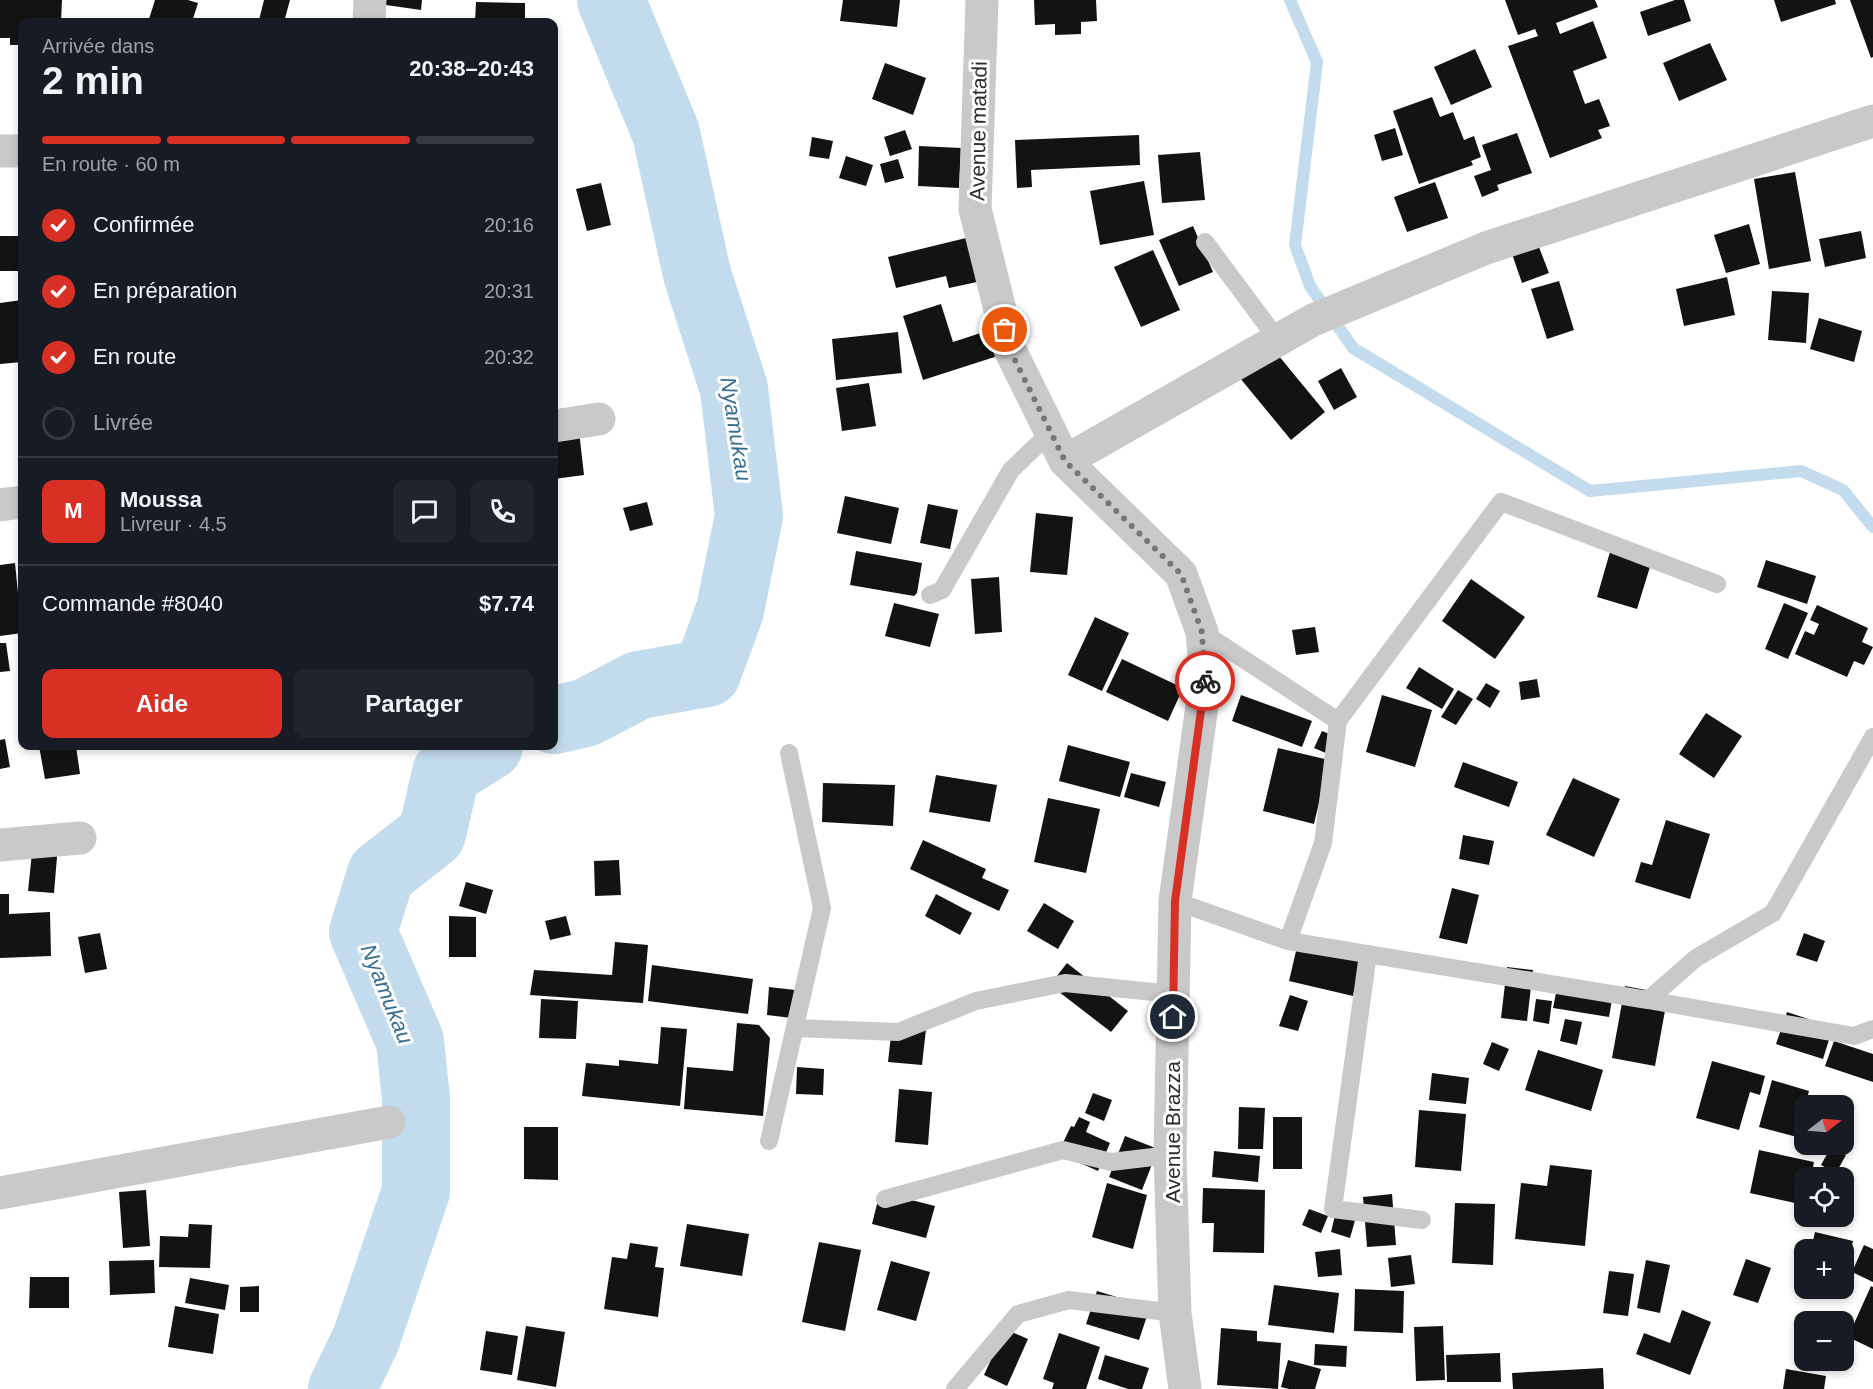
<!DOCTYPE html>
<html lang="fr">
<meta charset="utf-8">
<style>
:root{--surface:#171b24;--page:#20242c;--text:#f1f3f6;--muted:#9ea1a6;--line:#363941;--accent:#d93025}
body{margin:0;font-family:Helvetica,sans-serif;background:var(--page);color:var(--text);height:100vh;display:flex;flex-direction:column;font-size:22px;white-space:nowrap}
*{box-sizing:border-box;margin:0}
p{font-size:20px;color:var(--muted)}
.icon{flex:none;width:33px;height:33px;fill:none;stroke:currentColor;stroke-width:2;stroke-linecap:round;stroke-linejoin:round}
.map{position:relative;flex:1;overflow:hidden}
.panel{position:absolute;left:18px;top:18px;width:540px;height:732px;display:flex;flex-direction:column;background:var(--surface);border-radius:12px;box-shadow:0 3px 9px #0003}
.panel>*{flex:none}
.needle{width:39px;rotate:73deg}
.buttons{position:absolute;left:1794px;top:1095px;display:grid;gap:12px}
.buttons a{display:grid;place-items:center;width:60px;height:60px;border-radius:12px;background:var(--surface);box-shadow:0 3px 9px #0003;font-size:30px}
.pin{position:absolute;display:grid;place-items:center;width:51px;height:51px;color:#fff;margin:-26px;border:3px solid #fff;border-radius:50%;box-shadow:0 2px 6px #0007}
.courier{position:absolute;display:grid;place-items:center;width:60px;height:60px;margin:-30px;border:4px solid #d93025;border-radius:50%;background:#fff;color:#222;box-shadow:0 2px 8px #0007}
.summary em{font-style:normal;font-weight:700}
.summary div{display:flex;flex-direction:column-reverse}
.summary{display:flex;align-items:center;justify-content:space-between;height:102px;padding:0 24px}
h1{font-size:39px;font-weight:700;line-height:45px}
.bar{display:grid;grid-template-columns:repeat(4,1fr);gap:9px 6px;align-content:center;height:72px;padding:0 24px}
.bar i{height:8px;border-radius:4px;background:var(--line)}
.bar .on{background:var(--accent)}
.bar p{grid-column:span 4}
.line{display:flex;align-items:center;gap:15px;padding:0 24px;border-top:2px solid var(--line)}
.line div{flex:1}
.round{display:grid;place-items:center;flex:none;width:63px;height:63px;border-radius:12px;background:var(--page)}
ol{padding:0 24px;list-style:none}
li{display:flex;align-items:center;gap:18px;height:66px}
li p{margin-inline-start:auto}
li .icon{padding:6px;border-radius:50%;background:var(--accent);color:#fff;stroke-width:4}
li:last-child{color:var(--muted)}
li i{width:33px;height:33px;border:3px solid var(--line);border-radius:50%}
.primary-button{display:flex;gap:12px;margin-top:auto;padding:12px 24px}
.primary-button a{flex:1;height:69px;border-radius:12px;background:var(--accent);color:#fff;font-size:24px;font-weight:700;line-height:69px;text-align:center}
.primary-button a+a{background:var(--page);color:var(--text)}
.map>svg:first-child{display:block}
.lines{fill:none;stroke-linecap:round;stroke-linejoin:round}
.stream{stroke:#c2dced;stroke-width:12}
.river{stroke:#c2dced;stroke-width:68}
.building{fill:#131313}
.lane{stroke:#c9c9c9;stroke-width:18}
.street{stroke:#c9c9c9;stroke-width:33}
.done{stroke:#767676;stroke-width:6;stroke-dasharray:0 10.8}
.route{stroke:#d93025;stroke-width:8}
.labels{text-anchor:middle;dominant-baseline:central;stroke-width:6;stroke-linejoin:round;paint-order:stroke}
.street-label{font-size:21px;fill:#2c2c2c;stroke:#fff}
.water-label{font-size:22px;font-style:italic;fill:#366e92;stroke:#fff}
</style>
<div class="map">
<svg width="1873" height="1389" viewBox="0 0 1873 1389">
<rect width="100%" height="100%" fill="#fff"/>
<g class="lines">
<path class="stream" d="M 1290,0 L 1317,62 L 1295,245 L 1310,286 L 1353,348 L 1590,491 L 1801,471 L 1843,490 L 1873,527"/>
<path class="river" d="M 554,720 L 585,713 L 639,685 L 707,673 L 730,610 L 749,516 L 734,389 L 697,274 L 666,133 L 611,0
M 342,1389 L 366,1339 L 416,1191 L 416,1099 L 410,1041 L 363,932 L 381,874 L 432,834 L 446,773 L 489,746"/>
</g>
<path class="building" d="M 0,0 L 62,0 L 61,22 L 22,22 L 22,45 L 10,45 L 10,38 L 0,38 Z
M 155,0 L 188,0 L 198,3 L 192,22 L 159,22 L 149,19 Z
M 264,0 L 290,0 L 284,22 L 259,20 Z
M 379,0 L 422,0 L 421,10 L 379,4 Z
M 843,0 L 900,0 L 897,27 L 840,21 Z
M 1034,0 L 1096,0 L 1097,21 L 1081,22 L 1081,34 L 1055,35 L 1055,24 L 1035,25 Z
M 1505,0 L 1595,0 L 1598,7 L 1556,23 L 1560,34 L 1593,21 L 1607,58 L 1573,71 L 1585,104 L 1599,99 L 1610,126 L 1598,130 L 1602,138 L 1550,158 L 1508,46 L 1538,36 L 1535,29 L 1518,35 Z
M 1675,0 L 1684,0 L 1691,21 L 1648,36 L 1640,12 Z
M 1774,0 L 1835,0 L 1836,4 L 1781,22 Z
M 1850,0 L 1873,0 L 1873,57 L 1871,58 Z
M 476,2 L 525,3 L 525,22 L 475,22 Z
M 1710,43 L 1727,80 L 1679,101 L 1663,63 Z
M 1475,49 L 1492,87 L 1451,105 L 1434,67 Z
M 885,63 L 926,78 L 913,115 L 872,99 Z
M 1432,97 L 1440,117 L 1453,112 L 1464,140 L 1474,136 L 1481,157 L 1471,161 L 1473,165 L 1419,184 L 1393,111 Z
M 1395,128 L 1403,155 L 1382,161 L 1374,135 Z
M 905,130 L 912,149 L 890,156 L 884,137 Z
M 1517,133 L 1532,173 L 1497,185 L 1499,190 L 1482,197 L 1474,176 L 1491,170 L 1482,145 Z
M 1139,135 L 1140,165 L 1031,170 L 1032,187 L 1017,188 L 1015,140 Z
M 812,137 L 833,141 L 829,159 L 809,156 Z
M 919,146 L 961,148 L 959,188 L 918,186 Z
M 1200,152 L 1205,200 L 1162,203 L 1158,155 Z
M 846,156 L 873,165 L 866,186 L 839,178 Z
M 898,159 L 904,178 L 885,183 L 880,164 Z
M 1795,172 L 1811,261 L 1769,269 L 1754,179 Z
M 1144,181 L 1154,235 L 1100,245 L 1090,191 Z
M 1435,182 L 1448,218 L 1407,232 L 1394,197 Z
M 601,183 L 611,225 L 587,231 L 576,189 Z
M 1749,224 L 1760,264 L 1726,273 L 1714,235 Z
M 1193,226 L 1213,272 L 1179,286 L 1159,240 Z
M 1861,231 L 1866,258 L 1825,267 L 1819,239 Z
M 0,236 L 22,236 L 22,271 L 0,271 Z
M 966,238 L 977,282 L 949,288 L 946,276 L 896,288 L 888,257 Z
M 1537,242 L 1549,273 L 1522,283 L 1511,251 Z
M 1153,250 L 1180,310 L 1141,327 L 1114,267 Z
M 1727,277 L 1735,315 L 1684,326 L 1676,289 Z
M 1559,281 L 1574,330 L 1547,339 L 1531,289 Z
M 1772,291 L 1809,293 L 1806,343 L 1768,340 Z
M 22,300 L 22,362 L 0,364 L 0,303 Z
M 941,304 L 953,342 L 999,327 L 1007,353 L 923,380 L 903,316 Z
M 1819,318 L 1862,331 L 1854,362 L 1810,349 Z
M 898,332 L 902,373 L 836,380 L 832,339 Z
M 1274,350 L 1325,412 L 1291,440 L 1240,378 Z
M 1341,368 L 1357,397 L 1334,410 L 1318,381 Z
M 869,383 L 876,426 L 842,431 L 836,388 Z
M 579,431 L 584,475 L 554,479 L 554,434 Z
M 845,496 L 899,508 L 891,544 L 837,533 Z
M 647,502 L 653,525 L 630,531 L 623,508 Z
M 928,504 L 958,510 L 950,549 L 920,543 Z
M 1036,513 L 1073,517 L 1067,575 L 1030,572 Z
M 1612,545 L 1653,557 L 1637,609 L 1597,597 Z
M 856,551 L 922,563 L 917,593 L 914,596 L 850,585 Z
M 1766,560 L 1816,576 L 1807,604 L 1757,587 Z
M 15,563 L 22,633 L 0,636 L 0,565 Z
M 999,577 L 1002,632 L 975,634 L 971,579 Z
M 1471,579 L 1525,617 L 1495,659 L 1442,621 Z
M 894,603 L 939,614 L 930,647 L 885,636 Z
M 1784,603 L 1808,613 L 1788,659 L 1765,649 Z
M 1817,605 L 1868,628 L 1862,642 L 1873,647 L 1864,665 L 1854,661 L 1847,677 L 1795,654 L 1805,631 L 1814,635 L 1819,624 L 1810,620 Z
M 1095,617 L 1129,633 L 1102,691 L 1068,675 Z
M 1315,627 L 1319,652 L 1296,655 L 1292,630 Z
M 0,643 L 6,643 L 10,671 L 0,672 Z
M 1122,659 L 1183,688 L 1168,721 L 1106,692 Z
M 1419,667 L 1454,689 L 1442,709 L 1406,688 Z
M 1537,679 L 1540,697 L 1521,700 L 1519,682 Z
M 1486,683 L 1500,691 L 1490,708 L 1476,699 Z
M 1458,690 L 1473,699 L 1456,725 L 1441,717 Z
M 1241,695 L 1312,721 L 1302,747 L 1232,721 Z
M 1382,695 L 1432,710 L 1415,767 L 1366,752 Z
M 1706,713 L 1742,736 L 1714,778 L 1679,754 Z
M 1322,731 L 1342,739 L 1335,757 L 1314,748 Z
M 5,739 L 10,767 L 0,769 L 0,740 Z
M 1068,745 L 1130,762 L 1120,797 L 1059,781 Z
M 39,746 L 76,746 L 80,774 L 45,779 Z
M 1278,748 L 1329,760 L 1314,824 L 1263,811 Z
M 1463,762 L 1518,782 L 1509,807 L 1454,787 Z
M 1131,773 L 1166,782 L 1159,807 L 1124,797 Z
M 936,775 L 997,785 L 990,822 L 929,812 Z
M 1573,778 L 1620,799 L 1594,857 L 1546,835 Z
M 823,783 L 895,785 L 893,826 L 822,822 Z
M 1048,798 L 1100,809 L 1086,873 L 1034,862 Z
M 1666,820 L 1710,834 L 1690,899 L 1635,882 L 1641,862 L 1652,865 Z
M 1463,835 L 1494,841 L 1489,865 L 1459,859 Z
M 923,840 L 986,869 L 982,878 L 1009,890 L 999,911 L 910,869 Z
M 33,843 L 58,845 L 54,893 L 28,891 Z
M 619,860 L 621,895 L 595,896 L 594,861 Z
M 466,882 L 493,890 L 486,914 L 459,906 Z
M 1452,888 L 1479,895 L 1467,944 L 1439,938 Z
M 0,894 L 9,894 L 9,914 L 50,912 L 51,956 L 0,958 Z
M 936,894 L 972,913 L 960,935 L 925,916 Z
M 1044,903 L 1074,921 L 1058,949 L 1027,931 Z
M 449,916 L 476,917 L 476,957 L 449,957 Z
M 566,916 L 571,935 L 550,940 L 545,921 Z
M 100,933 L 107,969 L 85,973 L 78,937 Z
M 1804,933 L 1825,941 L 1817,962 L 1796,955 Z
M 1300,934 L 1364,949 L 1353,996 L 1289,981 Z
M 615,942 L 648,945 L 643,1003 L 530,995 L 534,970 L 612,975 Z
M 1067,963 L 1128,1011 L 1111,1032 L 1050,985 Z
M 652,965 L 753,979 L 748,1014 L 648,1001 Z
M 1507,967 L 1533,970 L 1527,1021 L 1501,1018 Z
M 1559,978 L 1614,988 L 1609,1017 L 1553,1008 Z
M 1625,986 L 1668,994 L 1655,1066 L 1612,1058 Z
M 769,987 L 795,990 L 792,1018 L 767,1015 Z
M 1290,995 L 1308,1001 L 1298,1031 L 1279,1026 Z
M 541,999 L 578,1001 L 576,1039 L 539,1038 Z
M 1536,999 L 1552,1001 L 1549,1024 L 1533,1021 Z
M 1787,1012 L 1833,1027 L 1823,1059 L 1776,1044 Z
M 1565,1019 L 1582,1022 L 1577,1045 L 1560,1041 Z
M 737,1023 L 759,1025 L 770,1038 L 763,1116 L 684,1109 L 687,1067 L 733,1071 Z
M 892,1026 L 926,1029 L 922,1065 L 888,1062 Z
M 661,1027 L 687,1029 L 680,1106 L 582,1096 L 586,1063 L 619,1066 L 619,1060 L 658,1064 Z
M 1834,1041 L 1873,1054 L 1873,1082 L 1825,1066 Z
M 1492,1042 L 1509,1049 L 1499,1071 L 1483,1064 Z
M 1538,1050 L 1603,1070 L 1591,1111 L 1525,1090 Z
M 1712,1061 L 1765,1076 L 1760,1095 L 1750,1092 L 1739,1130 L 1696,1118 Z
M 797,1067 L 824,1069 L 823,1095 L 796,1094 Z
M 1432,1073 L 1469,1078 L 1466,1104 L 1429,1100 Z
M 1772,1080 L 1809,1091 L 1797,1137 L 1759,1127 Z
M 899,1089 L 932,1092 L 928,1145 L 895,1142 Z
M 1093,1093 L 1112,1100 L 1104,1121 L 1085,1113 Z
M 1239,1107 L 1265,1108 L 1263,1149 L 1238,1149 Z
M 1419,1110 L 1466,1114 L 1461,1171 L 1415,1167 Z
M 1079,1117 L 1090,1122 L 1086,1132 L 1110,1143 L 1098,1171 L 1058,1153 L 1071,1126 L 1074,1127 Z
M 1273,1117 L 1302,1117 L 1302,1169 L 1273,1169 Z
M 524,1127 L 558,1127 L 558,1180 L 524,1179 Z
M 1125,1136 L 1158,1149 L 1142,1190 L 1109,1177 Z
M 1831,1147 L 1846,1155 L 1836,1173 L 1821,1165 Z
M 1759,1150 L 1814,1162 L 1811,1178 L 1804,1178 L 1804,1205 L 1750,1193 Z
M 1214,1151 L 1260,1156 L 1258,1182 L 1212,1177 Z
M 1550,1165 L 1592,1170 L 1585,1246 L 1515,1239 L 1521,1183 L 1547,1186 Z
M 1107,1183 L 1147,1195 L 1133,1249 L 1092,1237 Z
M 1203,1188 L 1265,1190 L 1264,1253 L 1213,1252 L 1214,1223 L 1202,1223 Z
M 146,1190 L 150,1246 L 123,1248 L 119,1192 Z
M 880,1192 L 935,1206 L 926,1238 L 872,1224 Z
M 1392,1194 L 1396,1245 L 1367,1247 L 1363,1197 Z
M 1455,1203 L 1495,1204 L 1493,1265 L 1452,1263 Z
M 1309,1209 L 1328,1216 L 1321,1233 L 1302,1225 Z
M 1336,1211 L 1356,1217 L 1350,1238 L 1331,1232 Z
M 189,1224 L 212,1225 L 210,1268 L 159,1267 L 160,1236 L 188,1237 Z
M 687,1224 L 749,1234 L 742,1276 L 680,1266 Z
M 1815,1232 L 1853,1241 L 1844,1279 L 1844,1250 L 1811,1250 Z
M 819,1242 L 861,1250 L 845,1331 L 802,1322 Z
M 630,1243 L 658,1247 L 655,1267 L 664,1268 L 658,1317 L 604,1309 L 612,1257 L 627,1259 Z
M 1864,1245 L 1873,1249 L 1873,1282 L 1852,1272 Z
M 1340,1249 L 1342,1275 L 1318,1277 L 1315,1252 Z
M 1411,1255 L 1415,1284 L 1391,1287 L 1388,1258 Z
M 1746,1259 L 1771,1268 L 1758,1303 L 1733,1295 Z
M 154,1260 L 155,1293 L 110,1295 L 109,1261 Z
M 1646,1260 L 1670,1265 L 1660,1313 L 1637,1308 Z
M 891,1261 L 930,1272 L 916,1321 L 877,1310 Z
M 1609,1271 L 1634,1274 L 1628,1316 L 1603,1313 Z
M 30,1277 L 69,1277 L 69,1308 L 29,1308 Z
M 190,1278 L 229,1285 L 225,1310 L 185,1303 Z
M 1274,1285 L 1339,1293 L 1334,1333 L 1268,1325 Z
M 259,1286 L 259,1312 L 240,1312 L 240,1287 Z
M 1871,1286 L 1873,1287 L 1873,1349 L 1848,1337 Z
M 1355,1289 L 1404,1291 L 1403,1333 L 1354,1331 Z
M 1097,1291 L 1150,1307 L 1139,1340 L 1086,1324 Z
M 175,1306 L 219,1314 L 213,1354 L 168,1347 Z
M 1682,1310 L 1711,1322 L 1690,1375 L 1636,1354 L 1644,1333 L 1670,1343 Z
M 526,1326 L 565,1332 L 556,1387 L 517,1380 Z
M 1443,1326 L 1445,1380 L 1416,1381 L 1414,1327 Z
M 1221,1328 L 1257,1331 L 1257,1341 L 1281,1343 L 1278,1389 L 1217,1385 Z
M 1005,1329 L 1028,1339 L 1007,1386 L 984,1375 Z
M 486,1331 L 518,1336 L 512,1375 L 480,1370 Z
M 1059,1333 L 1100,1347 L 1086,1389 L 1052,1389 L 1054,1383 L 1043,1379 Z
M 1315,1344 L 1347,1346 L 1346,1367 L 1314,1365 Z
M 1500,1353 L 1501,1382 L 1447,1382 L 1446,1355 Z
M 1105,1355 L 1149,1368 L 1142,1389 L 1128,1389 L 1098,1379 Z
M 1288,1360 L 1321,1369 L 1315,1389 L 1289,1389 L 1281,1387 Z
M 1603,1368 L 1604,1389 L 1513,1389 L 1512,1373 Z
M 1786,1369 L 1826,1376 L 1824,1389 L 1783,1389 Z"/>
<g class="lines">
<path class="lane" d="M 1205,242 L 1278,340
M 930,595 L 942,590 L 1011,470 L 1051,432
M 1202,632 L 1338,721 L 1323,843 L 1288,941
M 1338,721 L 1501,502 L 1717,584
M 1175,901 L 1288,941 L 1648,1000 L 1696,958 L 1773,913 L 1873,737
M 1368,954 L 1333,1209 L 1422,1220
M 1648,1000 L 1854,1036 L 1873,1029
M 795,1028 L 898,1032 L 976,1001 L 1065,983 L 1173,994
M 769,1141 L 822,908 L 789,753
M 885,1199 L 1063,1150 L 1111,1162 L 1170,1155
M 955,1389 L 1018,1314 L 1069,1300 L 1175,1313"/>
<path class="street" d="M 982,0 L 975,209 L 1010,350 L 1065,461 L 1181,574 L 1202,632 L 1206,677 L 1175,901 L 1170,1155 L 1175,1313 L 1185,1389
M 369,22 L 370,0
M 0,151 L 22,151
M 554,426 L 599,419
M 1065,461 L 1313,320 L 1486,248 L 1873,121
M 0,505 L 22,502
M 0,845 L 80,838
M 0,1193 L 389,1122"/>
</g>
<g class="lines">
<path class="done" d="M 1005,330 L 1010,350 L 1065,461 L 1181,574 L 1202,632 L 1205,681"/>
<path class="route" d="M 1173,1017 L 1175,901 L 1205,681"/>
</g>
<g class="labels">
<g class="street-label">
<text transform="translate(978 131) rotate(-89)">Avenue matadi</text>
<text transform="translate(1172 1132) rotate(-90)">Avenue Brazza</text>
</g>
<g class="water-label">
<text transform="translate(736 429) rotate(81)">Nyamukau</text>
<text transform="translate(387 994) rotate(68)">Nyamukau</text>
</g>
</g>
</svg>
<div class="buttons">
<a><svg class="needle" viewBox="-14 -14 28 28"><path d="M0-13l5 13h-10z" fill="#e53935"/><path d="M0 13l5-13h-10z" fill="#9ea1a6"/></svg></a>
<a><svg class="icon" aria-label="locate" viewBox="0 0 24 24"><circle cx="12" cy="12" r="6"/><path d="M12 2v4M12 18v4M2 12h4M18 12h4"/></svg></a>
<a>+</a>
<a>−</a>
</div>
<div class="pin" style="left:1005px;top:330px;background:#ea580c"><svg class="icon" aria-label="bag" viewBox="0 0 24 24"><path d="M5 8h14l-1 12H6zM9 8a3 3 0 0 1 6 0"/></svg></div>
<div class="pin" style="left:1173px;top:1017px;background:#1f2937"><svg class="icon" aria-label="home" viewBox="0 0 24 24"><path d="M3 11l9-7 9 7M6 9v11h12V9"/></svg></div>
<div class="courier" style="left:1205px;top:681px"><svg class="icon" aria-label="bike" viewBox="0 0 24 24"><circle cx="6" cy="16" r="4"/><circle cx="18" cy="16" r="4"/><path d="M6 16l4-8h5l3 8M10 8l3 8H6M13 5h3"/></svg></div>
<section class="panel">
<div class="summary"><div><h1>2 min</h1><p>Arrivée dans</p></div><em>20:38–20:43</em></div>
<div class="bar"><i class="on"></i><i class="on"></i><i class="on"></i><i></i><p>En route · 60 m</p></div>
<ol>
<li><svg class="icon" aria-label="check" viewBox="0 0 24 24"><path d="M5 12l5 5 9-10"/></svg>Confirmée<p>20:16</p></li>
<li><svg class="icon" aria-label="check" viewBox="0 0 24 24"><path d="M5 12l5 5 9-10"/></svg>En préparation<p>20:31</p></li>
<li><svg class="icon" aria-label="check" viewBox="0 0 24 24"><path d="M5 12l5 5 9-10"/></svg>En route<p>20:32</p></li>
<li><i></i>Livrée</li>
</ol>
<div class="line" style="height:108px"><b class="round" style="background:var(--accent);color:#fff">M</b><div><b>Moussa</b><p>Livreur · 4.5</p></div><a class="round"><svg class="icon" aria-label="chat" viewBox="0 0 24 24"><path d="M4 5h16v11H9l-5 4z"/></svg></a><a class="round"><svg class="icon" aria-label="phone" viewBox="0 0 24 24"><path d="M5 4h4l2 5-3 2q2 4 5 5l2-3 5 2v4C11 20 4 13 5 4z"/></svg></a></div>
<div class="line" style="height:78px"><div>Commande #8040</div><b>$7.74</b></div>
<div class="primary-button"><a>Aide</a><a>Partager</a></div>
</section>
</div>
